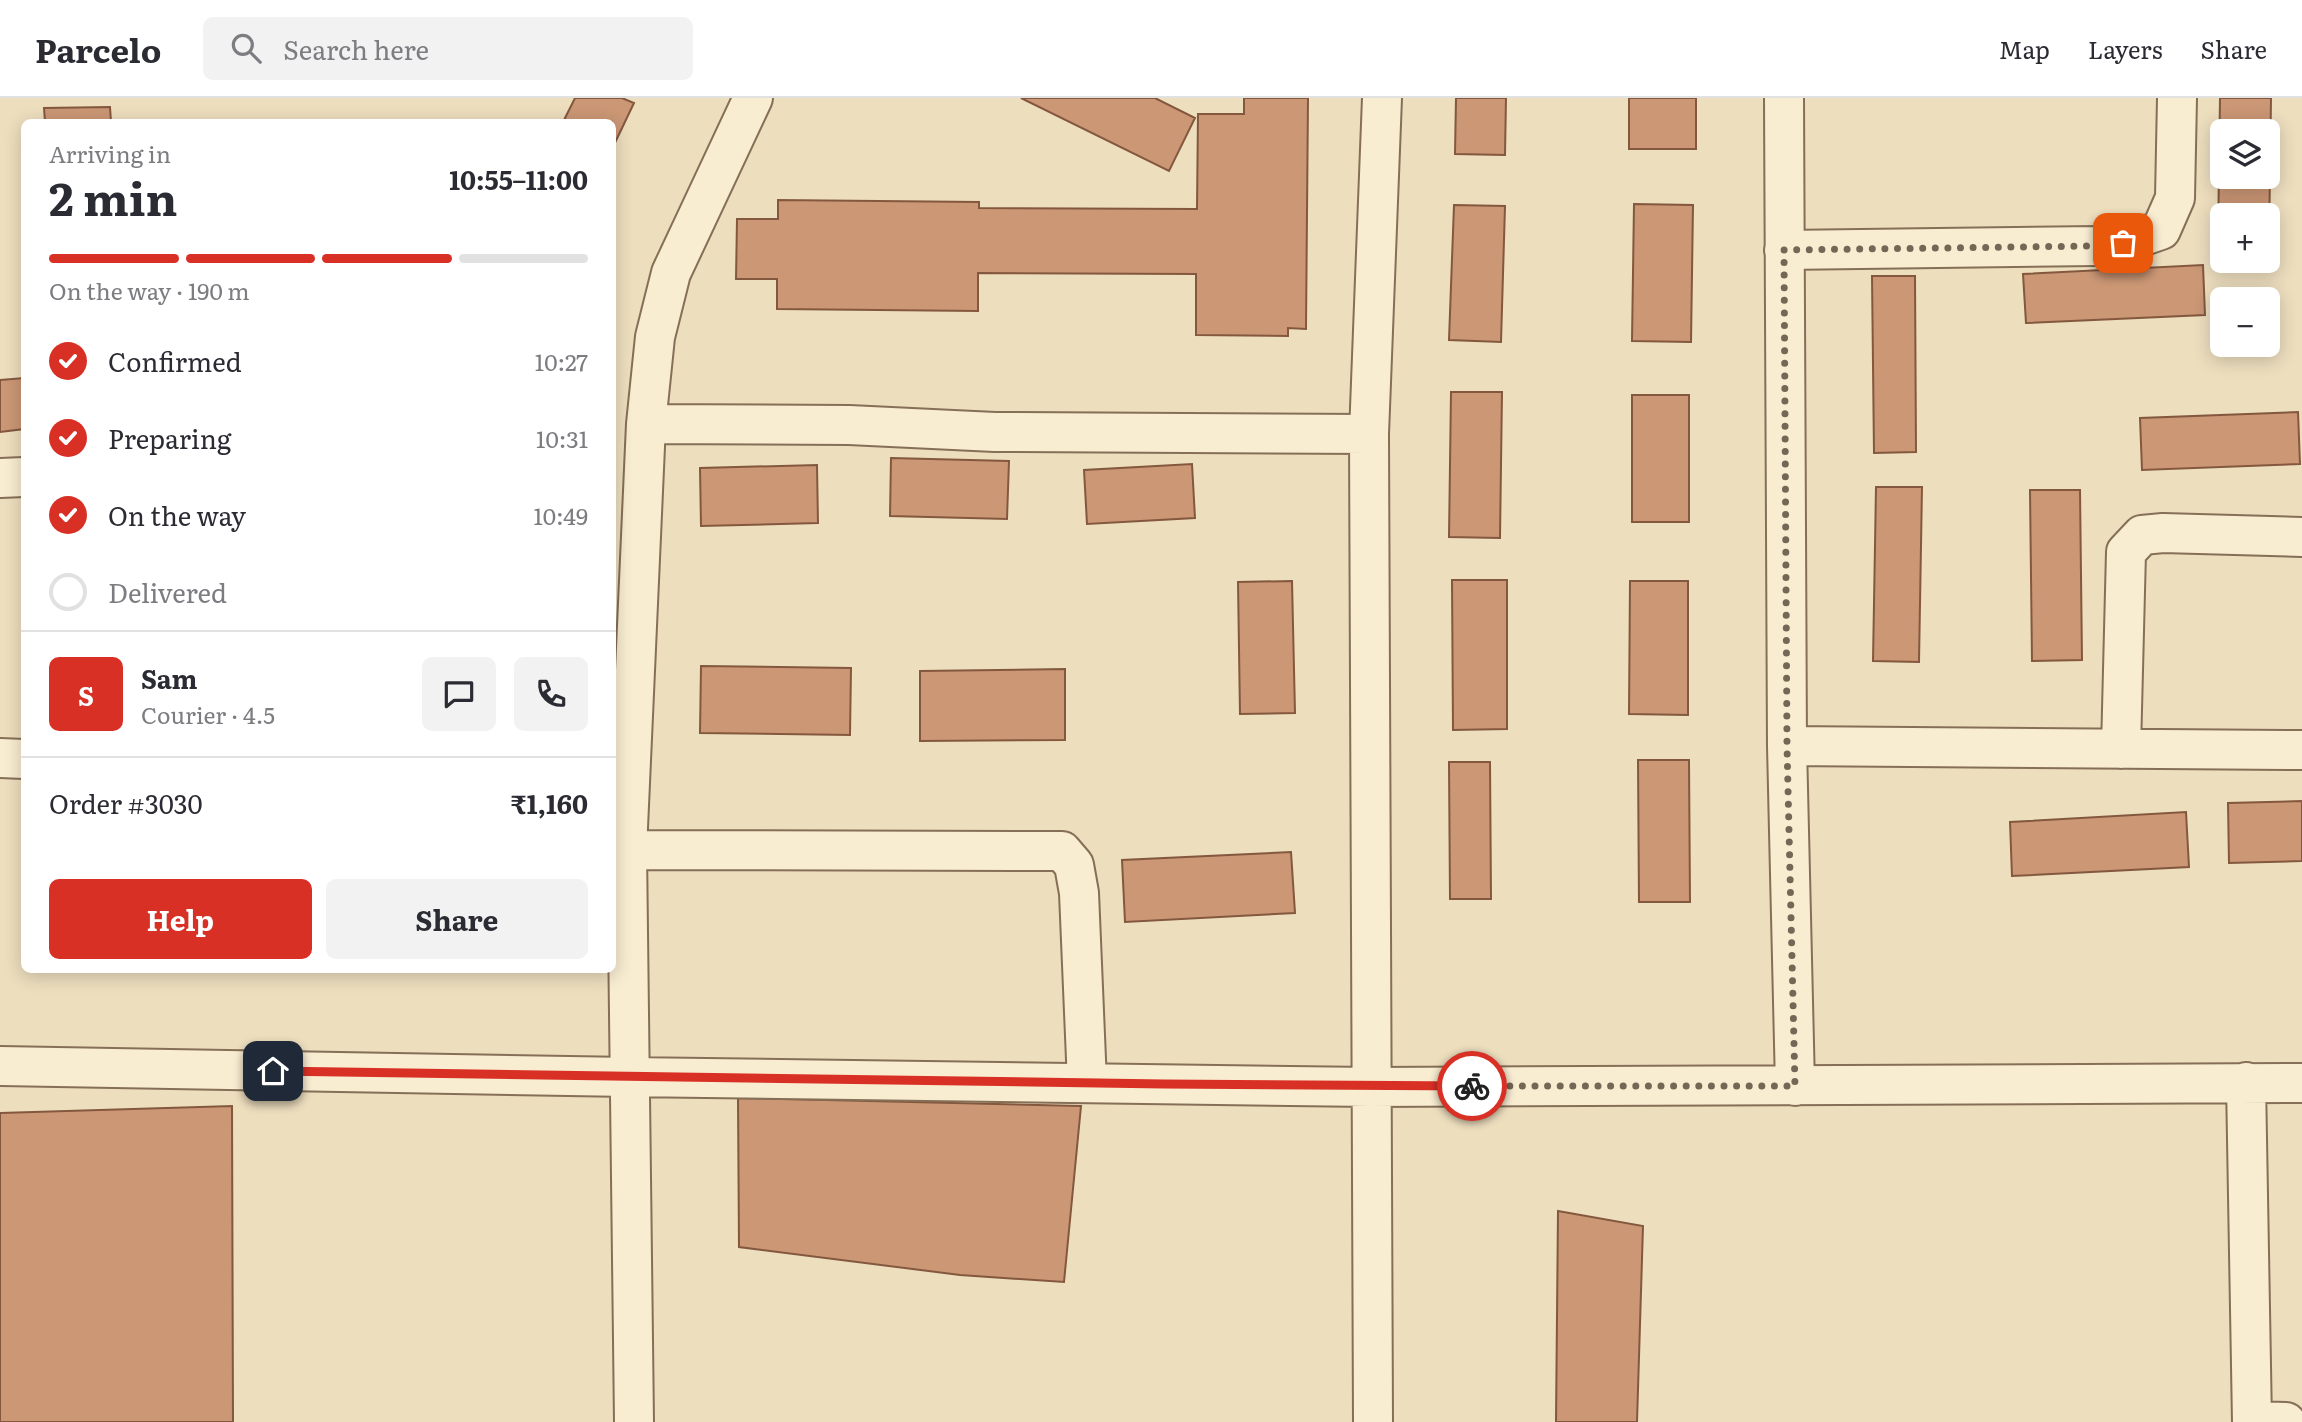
<!DOCTYPE html>
<meta charset="utf-8">
<style>
:root{--surface:#fff;--page:#f2f2f3;--text:#2b2b33;--muted:#7c7c81;--line:#e1e1e2;--accent:#d93025}
body{margin:0;font-family:Literata,serif;background:var(--page);color:var(--text);height:100vh;display:flex;flex-direction:column;font-size:26px;white-space:nowrap}
*{box-sizing:border-box;margin:0}
p{font-size:23px;color:var(--muted)}
.icon{flex:none;width:38px;height:38px;fill:none;stroke:currentColor;stroke-width:2;stroke-linecap:round;stroke-linejoin:round}
.map{position:relative;flex:1;overflow:hidden}
.panel{position:absolute;left:21px;top:21px;width:595px;height:854px;display:flex;flex-direction:column;background:var(--surface);border-radius:10px;box-shadow:0 4px 18px #0003}
.panel>*{flex:none}
.fabs{position:absolute;left:2210px;top:21px;display:grid;gap:14px}
.fabs a{display:grid;place-items:center;width:70px;height:70px;border-radius:10px;background:var(--surface);box-shadow:0 4px 18px #0003;font-size:35px}
.pin{position:absolute;display:grid;place-items:center;width:60px;height:60px;color:#fff;margin:-30px;border-radius:14px;box-shadow:0 4px 10px #0006}
.courier{position:absolute;display:grid;place-items:center;width:70px;height:70px;margin:-35px;border:5px solid #d93025;border-radius:50%;background:#fff;color:#222;box-shadow:0 2px 9px #0007}
.head em{font-style:normal;font-weight:700}
.head div{display:flex;flex-direction:column-reverse}
.head{display:flex;align-items:center;justify-content:space-between;height:119px;padding:0 28px}
h1{font-size:46px;font-weight:700;line-height:52px}
.bar{display:grid;grid-template-columns:repeat(4,1fr);gap:10px 7px;align-content:center;height:84px;padding:0 28px}
.bar i{height:9px;border-radius:5px;background:var(--line)}
.bar .on{background:var(--accent)}
.bar p{grid-column:span 4}
.line{display:flex;align-items:center;gap:18px;padding:0 28px;border-top:2px solid var(--line)}
.line div{flex:1}
.round{display:grid;place-items:center;flex:none;width:74px;height:74px;border-radius:10px;background:var(--page)}
ol{padding:0 28px;list-style:none}
li{display:flex;align-items:center;gap:21px;height:77px}
li p{margin-inline-start:auto}
li .icon{padding:7px;border-radius:50%;background:var(--accent);color:#fff;stroke-width:4}
li:last-child{color:var(--muted)}
li i{width:38px;height:38px;border:4px solid var(--line);border-radius:50%}
.cta{display:flex;gap:14px;margin-top:auto;padding:14px 28px}
.cta a{flex:1;height:80px;border-radius:10px;background:var(--accent);color:#fff;font-size:28px;font-weight:700;line-height:80px;text-align:center}
.cta a+a{background:var(--page);color:var(--text)}
header{display:flex;align-items:center;gap:42px;box-sizing:border-box;height:98px;padding:0 35px;background:var(--surface);border-bottom:2px solid var(--line)}
header strong{font-size:33px}
nav{display:flex;gap:38px;margin-inline-start:auto;font-size:24px}
.search{width:490px;height:63px;background:var(--page);display:flex;align-items:center;gap:18px;box-sizing:border-box;padding:0 24px;border-radius:10px;color:var(--muted);font-size:26px}
.map>svg:first-child{display:block}
.building{fill:#cb9775;stroke:#83583e;stroke-width:2;fill-rule:evenodd}
.lines{fill:none;stroke-linecap:round;stroke-linejoin:round}
.street-casing{stroke:#856f57;stroke-width:42}
.street{stroke:#f8ecd1;stroke-width:38}
.done{stroke:#756755;stroke-width:7;stroke-dasharray:0 12.6}
.route{stroke:#d93025;stroke-width:9}
</style>
<header>
<strong>Parcelo</strong>
<div class="search"><svg class="icon" aria-label="search" viewBox="0 0 24 24"><circle cx="10" cy="10" r="6"/><path d="M15 15l6 6"/></svg>Search here</div>
<nav><a>Map</a><a>Layers</a><a>Share</a></nav>
</header>
<div class="map">
<svg width="2302" height="1324" viewBox="0 0 2302 1324">
<rect width="100%" height="100%" fill="#eddebe"/>
<path class="building" d="M 575,0 L 622,0 L 634,5 L 612,51 L 612,24 L 563,24 Z
M 1021,0 L 1155,0 L 1195,20 L 1169,73 Z
M 1244,0 L 1308,0 L 1306,231 L 1288,230 L 1288,238 L 1196,237 L 1196,176 L 978,175 L 978,213 L 777,211 L 777,181 L 736,181 L 737,121 L 778,121 L 778,102 L 979,104 L 979,110 L 1197,111 L 1198,16 L 1244,16 Z
M 1456,0 L 1506,0 L 1505,57 L 1455,56 Z
M 1629,0 L 1696,0 L 1696,51 L 1629,51 Z
M 2220,0 L 2271,0 L 2269,144 L 2268,117 L 2222,117 L 2222,144 L 2218,143 ZM 2222,33 L 2268,33 L 2268,79 L 2222,79 Z
M 110,9 L 111,24 L 45,24 L 44,10 Z
M 1634,106 L 1693,107 L 1691,244 L 1632,243 Z
M 1454,107 L 1505,108 L 1501,244 L 1449,242 Z
M 2203,167 L 2205,217 L 2026,225 L 2023,176 Z
M 1872,178 L 1915,178 L 1916,354 L 1874,355 Z
M 24,280 L 24,331 L 0,334 L 0,282 Z
M 1451,294 L 1502,294 L 1500,440 L 1449,439 Z
M 1632,297 L 1689,297 L 1689,424 L 1632,424 Z
M 2298,314 L 2300,366 L 2142,372 L 2140,320 Z
M 891,360 L 1009,363 L 1007,421 L 890,418 Z
M 1192,366 L 1195,420 L 1087,426 L 1084,372 Z
M 817,367 L 818,425 L 701,428 L 700,370 Z
M 1876,389 L 1922,389 L 1919,564 L 1873,563 Z
M 2030,392 L 2080,392 L 2082,562 L 2032,563 Z
M 1452,482 L 1507,482 L 1507,631 L 1453,632 Z
M 1292,483 L 1295,615 L 1240,616 L 1238,484 Z
M 1630,483 L 1688,483 L 1688,617 L 1629,616 Z
M 701,568 L 851,570 L 850,637 L 700,635 Z
M 1065,571 L 1065,642 L 920,643 L 920,573 Z
M 1638,662 L 1689,662 L 1690,804 L 1639,804 Z
M 1449,664 L 1490,664 L 1491,801 L 1450,801 Z
M 2302,703 L 2302,763 L 2229,765 L 2228,705 Z
M 2186,714 L 2189,769 L 2012,778 L 2010,724 Z
M 1291,754 L 1295,815 L 1125,824 L 1122,762 Z
M 738,1000 L 1081,1008 L 1064,1184 L 960,1177 L 739,1149 Z
M 232,1008 L 233,1324 L 0,1324 L 0,1015 Z
M 1558,1113 L 1643,1128 L 1637,1324 L 1556,1324 Z"/>
<g class="lines">
<g class="street-casing">
<path id="street" d="M 1784,0 L 1787,648 L 1795,988
M 1784,152 L 2096,148 L 2123,145 L 2161,132 L 2175,100 L 2177,0
M 646,326 L 849,327 L 995,334 L 1369,336
M 0,380 L 24,379
M 1787,648 L 2302,652
M 2121,651 L 2126,454 L 2142,437 L 2163,435 L 2302,439
M 0,660 L 24,661
M 627,752 L 1062,753 L 1074,767 L 1079,795 L 1087,985
M 0,968 L 629,979 L 1370,989 L 2302,985
M 2246,984 L 2252,1324
M 2252,1323 L 2286,1324
M 634,1324 L 627,752 L 646,326 L 655,239 L 671,175 L 753,0
M 1373,1324 L 1369,336 L 1382,0"/>
</g>
<use href="#street" class="street"/>
</g>
<g class="lines">
<path class="done" d="M 1472,988 L 1795,988 L 1787,648 L 1784,152 L 2095,148 L 2123,145"/>
<path class="route" d="M 273,973 L 1164,986 L 1472,988"/>
</g>
</svg>
<div class="fabs">
<a><svg class="icon" aria-label="layers" viewBox="0 0 24 24"><path d="M12 4l9 5-9 5-9-5zM3 14l9 5 9-5"/></svg></a>
<a>+</a>
<a>−</a>
</div>
<div class="pin" style="left:2123px;top:145px;background:#ea580c"><svg class="icon" aria-label="bag" viewBox="0 0 24 24"><path d="M5 8h14l-1 12H6zM9 8a3 3 0 0 1 6 0"/></svg></div>
<div class="pin" style="left:273px;top:973px;background:#1f2937"><svg class="icon" aria-label="home" viewBox="0 0 24 24"><path d="M3 11l9-7 9 7M6 9v11h12V9"/></svg></div>
<div class="courier" style="left:1472px;top:988px"><svg class="icon" aria-label="bike" viewBox="0 0 24 24"><circle cx="6" cy="16" r="4"/><circle cx="18" cy="16" r="4"/><path d="M6 16l4-8h5l3 8M10 8l3 8H6M13 5h3"/></svg></div>
<section class="panel">
<div class="head"><div><h1>2 min</h1><p>Arriving in</p></div><em>10:55–11:00</em></div>
<div class="bar"><i class="on"></i><i class="on"></i><i class="on"></i><i></i><p>On the way · 190 m</p></div>
<ol>
<li><svg class="icon" aria-label="check" viewBox="0 0 24 24"><path d="M5 12l5 5 9-10"/></svg>Confirmed<p>10:27</p></li>
<li><svg class="icon" aria-label="check" viewBox="0 0 24 24"><path d="M5 12l5 5 9-10"/></svg>Preparing<p>10:31</p></li>
<li><svg class="icon" aria-label="check" viewBox="0 0 24 24"><path d="M5 12l5 5 9-10"/></svg>On the way<p>10:49</p></li>
<li><i></i>Delivered</li>
</ol>
<div class="line" style="height:126px"><b class="round" style="background:var(--accent);color:#fff">S</b><div><b>Sam</b><p>Courier · 4.5</p></div><a class="round"><svg class="icon" aria-label="chat" viewBox="0 0 24 24"><path d="M4 5h16v11H9l-5 4z"/></svg></a><a class="round"><svg class="icon" aria-label="phone" viewBox="0 0 24 24"><path d="M5 4h4l2 5-3 2q2 4 5 5l2-3 5 2v4C11 20 4 13 5 4z"/></svg></a></div>
<div class="line" style="height:91px"><div>Order #3030</div><b>₹1,160</b></div>
<div class="cta"><a>Help</a><a>Share</a></div>
</section>
</div>
